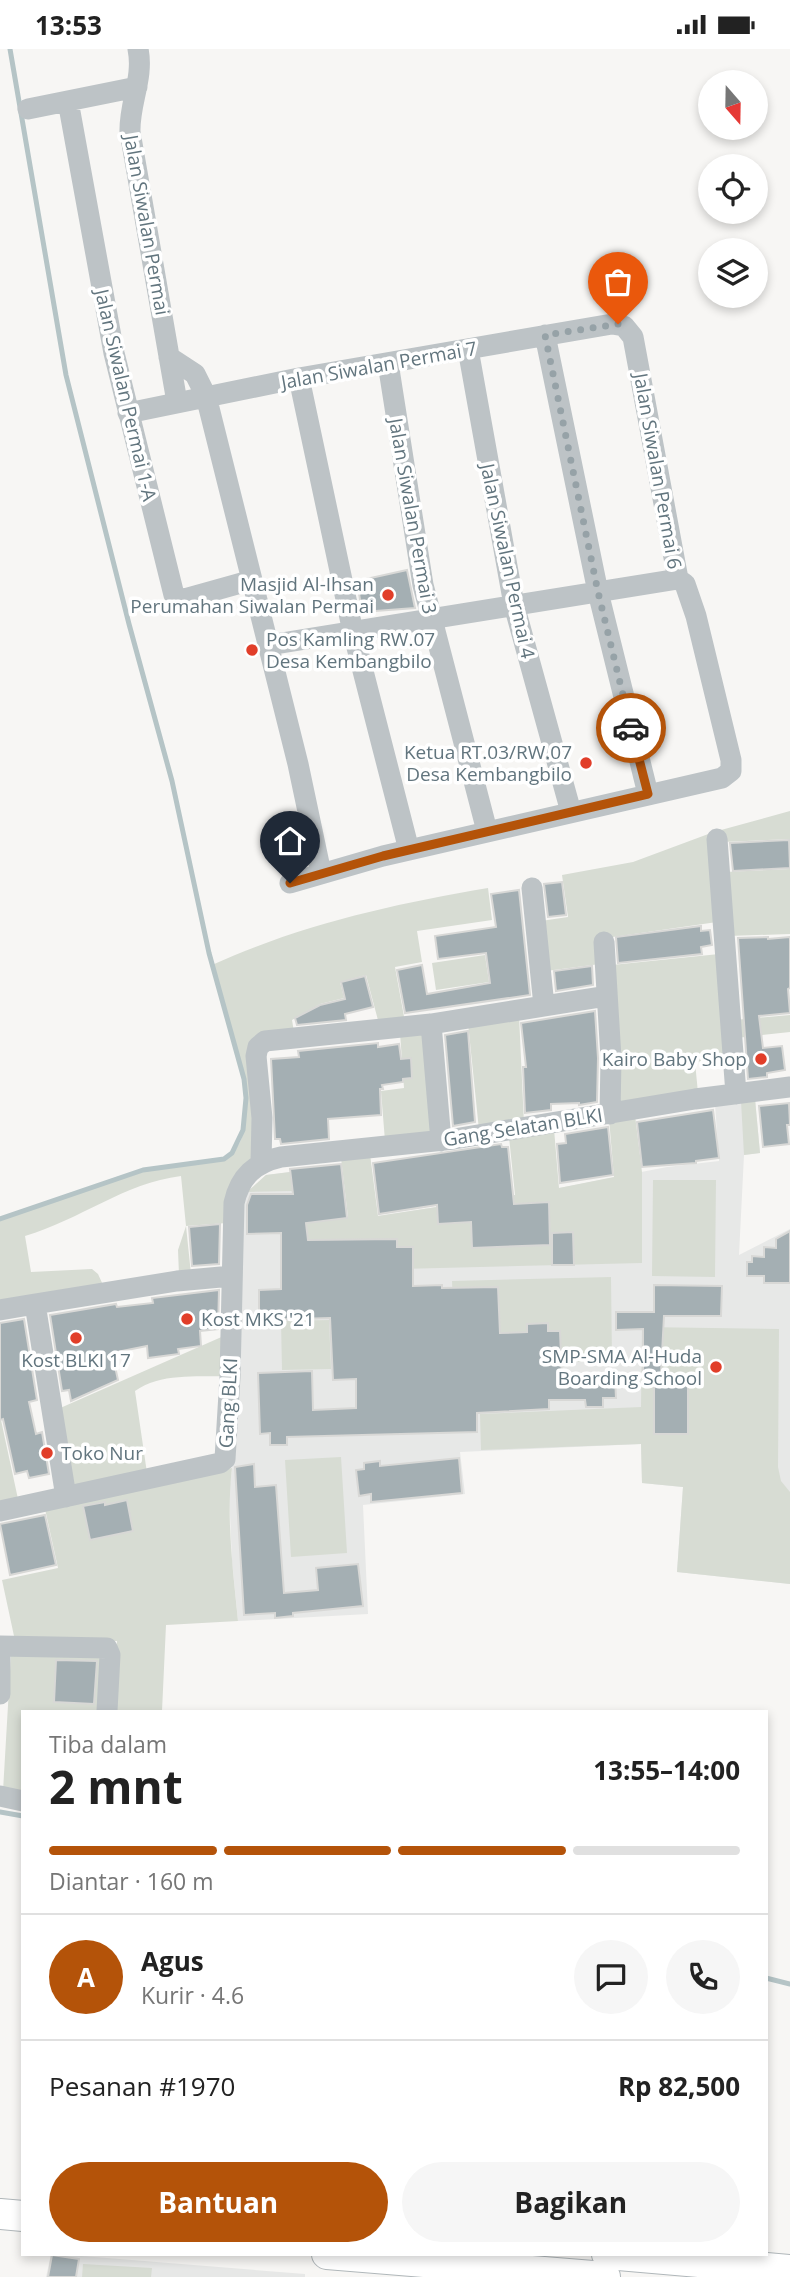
<!DOCTYPE html>
<html lang="id">
<meta charset="utf-8">
<style>
:root{--surface:#fff;--page:#f6f6f6;--text:#222;--muted:#767676;--line:#e0e0e0;--accent:#b45309}
body{margin:0;font-family:"Open Sans",sans-serif;background:var(--page);color:var(--text);height:100vh;display:flex;flex-direction:column;font-size:26px;white-space:nowrap}
*{box-sizing:border-box;margin:0}
p{font-size:23px;color:var(--muted)}
.icon{flex:none;width:38px;height:38px;fill:none;stroke:currentColor;stroke-width:2;stroke-linecap:round;stroke-linejoin:round}
.map{position:relative;flex:1;overflow:hidden}
.sheet{position:absolute;left:21px;top:1661px;width:747px;height:546px;display:flex;flex-direction:column;background:var(--surface);border-radius:0px;box-shadow:0 4px 10px #0003}
.sheet>*{flex:none}
.needle{width:46px;rotate:160deg}
.tools{position:absolute;left:698px;top:21px;display:grid;gap:14px}
.tools a{display:grid;place-items:center;width:70px;height:70px;border-radius:50%;background:var(--surface);box-shadow:0 4px 10px #0003;font-size:35px}
.pin{position:absolute;display:grid;place-items:center;width:60px;height:60px;color:#fff;margin:-72px -30px;border-radius:50% 50% 50% 0;rotate:-45deg;box-shadow:0 0 7px #0007}
.pin .icon{rotate:45deg}
.courier{position:absolute;display:grid;place-items:center;width:70px;height:70px;margin:-35px;border:5px solid #b45309;border-radius:50%;background:#fff;color:#222;box-shadow:0 2px 9px #0007}
.headline em{font-style:normal;font-weight:700}
.headline div{display:flex;flex-direction:column-reverse}
.headline{display:flex;align-items:center;justify-content:space-between;height:119px;padding:0 28px}
h1{font-size:46px;font-weight:700;line-height:52px}
.bar{display:grid;grid-template-columns:repeat(4,1fr);gap:10px 7px;align-content:center;height:84px;padding:0 28px}
.bar i{height:9px;border-radius:5px;background:var(--line)}
.bar .on{background:var(--accent)}
.bar p{grid-column:span 4}
.line{display:flex;align-items:center;gap:18px;padding:0 28px;border-top:2px solid var(--line)}
.line div{flex:1}
.round{display:grid;place-items:center;flex:none;width:74px;height:74px;border-radius:37px;background:var(--page)}
.cta{display:flex;gap:14px;margin-top:auto;padding:14px 28px}
.cta a{flex:1;height:80px;border-radius:42px;background:var(--accent);color:#fff;font-size:28px;font-weight:700;line-height:80px;text-align:center}
.cta a+a{background:var(--page);color:var(--text)}
.status{display:flex;justify-content:space-between;align-items:center;height:49px;padding:0 35px;background:var(--surface);direction:ltr}
.status svg{height:19px;fill:currentColor}
.map>svg:first-child{display:block}
.built{fill:#e7e8e7}
.green{fill:#d7dcd3}
.lines{fill:none;stroke-linecap:round;stroke-linejoin:round}
.stream{stroke:#b5c4c6;stroke-width:5}
.building{fill:#a4afb3;stroke:#d8d8d6;stroke-width:2}
.secondary-casing{stroke:#b0b7ba;stroke-width:32}
.minor{stroke:#bdc3c6;stroke-width:21}
.secondary{stroke:#fff;stroke-width:30}
.done{stroke:#96a2a7;stroke-width:7;stroke-dasharray:0 12.6}
.route{stroke:#b45309;stroke-width:9}
.poi-dot{fill:#e13e29;stroke:#fff;stroke-width:2.5}
.labels{text-anchor:middle;dominant-baseline:central;stroke-width:7;stroke-linejoin:round;paint-order:stroke}
.street-label{font-size:19px;fill:#62757e;stroke:#fff}
.poi-label{font-size:19px;fill:#62757e;stroke:#fff;text-anchor:end}
</style>
<div class="status"><b>13:53</b><svg viewBox="0 0 49 12"><path d="M0 12V9h3v3zM5 12V6h3v6zM10 12V3h3v9zM15 12V0h3v12zM26 1h20v11H26zM47 4h2v5h-2z"/></svg></div>
<div class="map">
<svg width="790" height="2228" viewBox="0 0 790 2228">
<rect width="100%" height="100%" fill="#f7f6f4"/>
<path class="built" d="M 755,1050 L 760,1104 L 744,1106 L 739,1206 L 790,1180 L 790,1535 L 677,1523 L 683,1438 L 642,1434 L 641,1395 L 460,1403 L 465,1445 L 363,1456 L 368,1565 L 238,1572 L 232,1512 L 229,1443 L 234,1406 L 241,1149 L 266,1126 L 290,1123 L 296,1166 L 318,1168 L 377,1167 L 549,1141 L 667,1118 L 719,1112 L 715,1055 Z
M 51,2205 L 57,2205 L 305,2225 L 305,2228 L 46,2228 Z"/>
<path class="green" d="M 790,762 L 790,790 L 722,793 L 721,781 Z
M 711,784 L 717,873 L 599,890 L 600,915 L 546,922 L 541,872 L 568,868 L 562,826 L 633,813 Z
M 790,820 L 790,885 L 728,887 L 724,823 Z
M 488,839 L 492,871 L 417,882 L 422,913 L 395,918 L 405,973 L 379,975 L 366,926 L 340,933 L 344,949 L 320,955 L 292,971 L 294,983 L 269,985 L 255,1107 L 227,1174 L 186,1177 L 191,1225 L 179,1226 L 178,1201 L 186,1177 L 181,1127 C 124,1134 80,1171 25,1187 L 31,1223 L 92,1220 L 98,1225 L 103,1236 L 0,1255 L 0,1170 C 48,1158 93,1133 141,1121 C 161,1117 213,1116 226,1109 C 273,1082 223,955 212,916 C 300,876 393,855 488,839 Z
M 719,905 L 727,1009 L 695,1013 L 698,1044 L 617,1056 L 612,916 Z
M 485,906 L 489,933 L 436,941 L 432,914 Z
M 519,966 L 524,1075 L 479,1081 L 468,974 Z
M 790,966 L 790,983 L 736,989 L 734,971 Z
M 427,981 L 436,1087 L 385,1092 L 381,1042 L 404,1039 L 400,984 Z
M 755,1050 L 760,1104 L 744,1106 L 741,1052 Z
M 635,1066 L 642,1123 L 642,1214 L 280,1223 L 280,1185 L 296,1185 L 296,1166 L 348,1168 L 341,1109 L 370,1105 L 378,1167 L 515,1146 L 509,1088 L 554,1080 L 559,1139 L 614,1128 L 609,1070 Z
M 290,1123 L 293,1142 L 247,1143 L 266,1126 Z
M 653,1131 L 716,1131 L 715,1228 L 652,1227 Z
M 611,1228 L 612,1312 L 456,1316 L 452,1232 Z
M 329,1271 L 331,1320 L 282,1321 L 281,1272 Z
M 642,1278 L 779,1280 L 778,1418 L 781,1432 L 790,1443 L 790,1535 L 677,1523 L 683,1438 L 642,1434 L 641,1395 L 481,1401 L 480,1365 L 641,1358 Z
M 226,1286 L 225,1327 C 196,1328 160,1324 135,1342 L 147,1424 L 70,1440 L 58,1360 Z
M 1,1371 L 18,1450 L 0,1454 L 0,1372 Z
M 341,1408 L 347,1504 L 291,1508 L 285,1411 Z
M 232,1419 C 226,1470 233,1521 238,1572 L 166,1576 L 162,1662 L 115,1662 L 117,1592 L 26,1592 L 14,1587 L 2,1531 L 58,1519 L 45,1460 Z
M 11,1605 L 102,1605 L 100,1662 L 23,1662 L 23,1745 L 3,1742 Z
M 83,2215 L 152,2219 L 151,2228 L 82,2228 Z"/>
<g class="lines">
<path class="stream" d="M 0,1170 L 143,1121 L 224,1110 L 232,1104 L 243,1081 L 246,1049 L 244,1030 L 209,904 L 172,732 L 129,575 L 66,326 L 10,0
M 0,1763 L 23,1767
M 766,1929 L 790,1935"/>
</g>
<path class="building" d="M 407,521 L 415,559 L 362,563 L 357,532 Z
M 789,791 L 790,819 L 733,822 L 730,794 Z
M 562,833 L 566,866 L 548,868 L 544,835 Z
M 519,841 L 530,946 L 405,964 L 397,921 L 422,916 L 427,945 L 490,934 L 486,904 L 438,910 L 435,887 L 496,878 L 491,845 Z
M 701,877 L 701,882 L 710,881 L 712,896 L 701,898 L 702,905 L 618,914 L 616,888 Z
M 768,888 L 768,890 L 790,888 L 790,939 L 788,940 L 790,964 L 759,967 L 763,999 L 782,997 L 785,1021 L 767,1024 L 767,1028 L 748,1030 L 738,889 Z
M 592,917 L 593,936 L 556,942 L 554,922 Z
M 365,927 L 373,958 L 345,965 L 346,971 L 297,976 L 295,969 L 320,956 L 345,950 L 341,933 Z
M 595,962 L 598,1009 L 597,1053 L 579,1056 L 579,1054 L 551,1055 L 551,1061 L 525,1064 L 523,1018 L 526,1018 L 521,974 Z
M 468,982 L 475,1073 L 453,1077 L 445,986 Z
M 378,994 L 378,998 L 399,995 L 401,1010 L 411,1009 L 412,1029 L 403,1030 L 403,1033 L 382,1036 L 383,1040 L 380,1040 L 381,1066 L 328,1070 L 329,1090 L 281,1095 L 280,1090 L 275,1090 L 271,1010 L 299,1008 L 298,1002 Z
M 789,1054 L 790,1076 L 787,1076 L 789,1095 L 763,1098 L 759,1057 Z
M 713,1061 L 719,1109 L 696,1112 L 696,1114 L 642,1118 L 637,1073 Z
M 608,1078 L 613,1126 L 560,1134 L 557,1095 L 566,1094 L 565,1085 Z
M 501,1095 L 502,1098 L 508,1098 L 514,1155 L 549,1153 L 550,1196 L 472,1199 L 471,1173 L 438,1175 L 437,1156 L 379,1165 L 373,1114 Z
M 341,1115 L 347,1169 L 306,1174 L 308,1191 L 397,1190 L 397,1198 L 413,1198 L 413,1237 L 442,1236 L 442,1239 L 498,1238 L 500,1284 L 527,1283 L 527,1275 L 548,1274 L 548,1282 L 560,1282 L 562,1329 L 615,1328 L 616,1349 L 603,1349 L 603,1358 L 586,1358 L 585,1351 L 549,1351 L 549,1360 L 477,1364 L 477,1383 L 287,1388 L 287,1396 L 270,1396 L 270,1384 L 260,1385 L 258,1324 L 312,1322 L 313,1361 L 356,1359 L 356,1330 L 333,1331 L 330,1269 L 259,1271 L 259,1241 L 281,1240 L 281,1184 L 247,1185 L 247,1156 L 251,1145 L 293,1145 L 290,1120 Z
M 220,1175 L 219,1215 L 192,1217 L 189,1178 Z
M 790,1182 L 790,1234 L 764,1234 L 764,1227 L 747,1227 L 747,1213 L 752,1213 L 752,1207 L 764,1208 L 764,1198 L 776,1199 L 776,1190 Z
M 573,1183 L 574,1216 L 552,1216 L 552,1184 Z
M 654,1236 L 722,1237 L 721,1267 L 664,1267 L 661,1324 L 643,1324 L 643,1280 L 616,1281 L 616,1263 L 654,1263 Z
M 219,1241 L 218,1280 L 200,1282 L 201,1297 L 178,1300 L 179,1305 L 148,1309 L 147,1297 L 112,1304 L 118,1331 L 71,1352 L 69,1341 L 62,1342 L 50,1266 L 116,1255 L 117,1258 L 153,1254 L 152,1249 Z
M 24,1270 L 37,1351 L 29,1353 L 36,1385 L 42,1383 L 49,1425 L 29,1429 L 27,1422 L 15,1425 L 3,1370 L 0,1371 L 0,1274 Z
M 654,1325 L 688,1326 L 688,1385 L 654,1385 Z
M 459,1409 L 462,1444 L 371,1453 L 371,1445 L 359,1447 L 356,1421 L 364,1420 L 364,1414 L 380,1412 L 380,1417 Z
M 254,1415 L 255,1438 L 276,1436 L 284,1544 L 318,1541 L 316,1519 L 358,1515 L 363,1557 L 293,1564 L 293,1567 L 275,1569 L 275,1564 L 244,1566 L 235,1418 Z
M 127,1451 L 133,1482 L 90,1491 L 83,1457 L 105,1453 L 105,1456 Z
M 45,1466 L 56,1516 L 10,1526 L 0,1475 Z
M 56,1611 L 97,1612 L 94,1655 L 54,1653 Z
M 52,2206 L 79,2210 L 76,2228 L 48,2228 Z"/>
<g class="lines">
<g class="secondary-casing">
<path id="secondary" d="M 0,2165 L 23,2167
M 327,2205 L 605,2228
M 607,2205 L 790,2221"/>
</g>
<path class="minor" d="M 138,0 C 144,29 129,54 130,83 L 177,353
M 68,52 L 114,304 L 174,546 L 177,549 L 184,550 L 252,531
M 28,60 L 137,38
M 545,286 L 598,543 L 648,745
M 468,300 L 514,556 L 571,763
M 169,308 L 195,325 L 206,347 L 298,715 L 321,824
M 388,314 L 423,536 L 487,782
M 299,329 L 353,583 L 409,801
M 128,364 L 299,329 L 612,275 L 624,277 L 633,288 L 678,530 L 685,535 L 696,567 L 731,711 L 731,722 L 722,729 L 383,807 L 290,834
M 269,596 L 678,530
M 717,790 L 736,1045
M 532,839 L 544,957
M 604,893 L 611,1009 L 610,1065
M 431,975 L 441,1092
M 261,1114 L 262,1069 L 256,1007 L 258,998 L 265,992 L 431,975 L 607,947
M 0,1261 L 35,1255
M 66,1448 L 35,1255 L 177,1232 L 232,1227
M 0,1462 L 220,1414 L 225,1410 L 230,1328 L 234,1154 C 240,1127 255,1114 281,1108 L 454,1090 L 695,1050 L 790,1038
M 0,1597 L 107,1599 L 110,1606 L 107,1662
M 0,1606 L 0,1645
M 0,1747 L 23,1752"/>
<use href="#secondary" class="secondary"/>
</g>
<g class="lines">
<path class="done" d="M 618,275 L 545,286 L 598,543 L 631,679"/>
<path class="route" d="M 290,834 L 383,807 L 648,745 L 631,679"/>
</g>
<g class="poi-dot">
<circle cx="388" cy="546" r="7"/>
<circle cx="252" cy="601" r="7"/>
<circle cx="586" cy="714" r="7"/>
<circle cx="761" cy="1010" r="7"/>
<circle cx="187" cy="1270" r="7"/>
<circle cx="76" cy="1289" r="7"/>
<circle cx="716" cy="1318" r="7"/>
<circle cx="47" cy="1404" r="7"/>
</g>
<g class="labels">
<g class="street-label">
<text transform="translate(147 176) rotate(80)">Jalan Siwalan Permai</text>
<text transform="translate(379 316) rotate(-10)">Jalan Siwalan Permai 7</text>
<text transform="translate(126 346) rotate(77)">Jalan Siwalan Permai 1-A</text>
<text transform="translate(658 422) rotate(80)">Jalan Siwalan Permai 6</text>
<text transform="translate(413 467) rotate(80)">Jalan Siwalan Permai 3</text>
<text transform="translate(508 512) rotate(78)">Jalan Siwalan Permai 4</text>
<text transform="translate(523 1078) rotate(-9)">Gang Selatan BLKI</text>
<text transform="translate(228 1354) rotate(-87)">Gang BLKI</text>
</g>
<g class="poi-label">
<text x="374" y="535">Masjid Al-Ihsan<tspan x="374" dy="22">Perumahan Siwalan Permai</tspan></text>
<text x="266" y="590" text-anchor="start">Pos Kamling RW.07<tspan x="266" dy="22">Desa Kembangbilo</tspan></text>
<text x="572" y="703">Ketua RT.03/RW.07<tspan x="572" dy="22">Desa Kembangbilo</tspan></text>
<text x="747" y="1010">Kairo Baby Shop</text>
<text x="201" y="1270" text-anchor="start">Kost MKS '21</text>
<text x="702" y="1307">SMP-SMA Al-Huda<tspan x="702" dy="22">Boarding School</tspan></text>
<text x="76" y="1311" text-anchor="middle">Kost BLKI 17</text>
<text x="61" y="1404" text-anchor="start">Toko Nur</text>
</g>
</g>
</svg>
<div class="tools">
<a><svg class="needle" viewBox="-14 -14 28 28"><path d="M0-13l5 13h-10z" fill="#e53935"/><path d="M0 13l5-13h-10z" fill="#767676"/></svg></a>
<a><svg class="icon" aria-label="locate" viewBox="0 0 24 24"><circle cx="12" cy="12" r="6"/><path d="M12 2v4M12 18v4M2 12h4M18 12h4"/></svg></a>
<a><svg class="icon" aria-label="layers" viewBox="0 0 24 24"><path d="M12 4l9 5-9 5-9-5zM3 14l9 5 9-5"/></svg></a>
</div>
<div class="pin" style="left:618px;top:275px;background:#ea580c"><svg class="icon" aria-label="bag" viewBox="0 0 24 24"><path d="M5 8h14l-1 12H6zM9 8a3 3 0 0 1 6 0"/></svg></div>
<div class="pin" style="left:290px;top:834px;background:#1f2937"><svg class="icon" aria-label="home" viewBox="0 0 24 24"><path d="M3 11l9-7 9 7M6 9v11h12V9"/></svg></div>
<div class="courier" style="left:631px;top:679px"><svg class="icon" aria-label="car" viewBox="0 0 24 24"><path d="M5 17H2v-5l4-1 3-4h7l3 4 3 1v5h-3M9 17h6M6 11h13"/><circle cx="7" cy="17" r="2"/><circle cx="17" cy="17" r="2"/></svg></div>
<section class="sheet">
<div class="headline"><div><h1>2 mnt</h1><p>Tiba dalam</p></div><em>13:55–14:00</em></div>
<div class="bar"><i class="on"></i><i class="on"></i><i class="on"></i><i></i><p>Diantar · 160 m</p></div>
<div class="line" style="height:126px"><b class="round" style="background:var(--accent);color:#fff">A</b><div><b>Agus</b><p>Kurir · 4.6</p></div><a class="round"><svg class="icon" aria-label="chat" viewBox="0 0 24 24"><path d="M4 5h16v11H9l-5 4z"/></svg></a><a class="round"><svg class="icon" aria-label="phone" viewBox="0 0 24 24"><path d="M5 4h4l2 5-3 2q2 4 5 5l2-3 5 2v4C11 20 4 13 5 4z"/></svg></a></div>
<div class="line" style="height:91px"><div>Pesanan #1970</div><b>Rp 82,500</b></div>
<div class="cta"><a>Bantuan</a><a>Bagikan</a></div>
</section>
</div>
